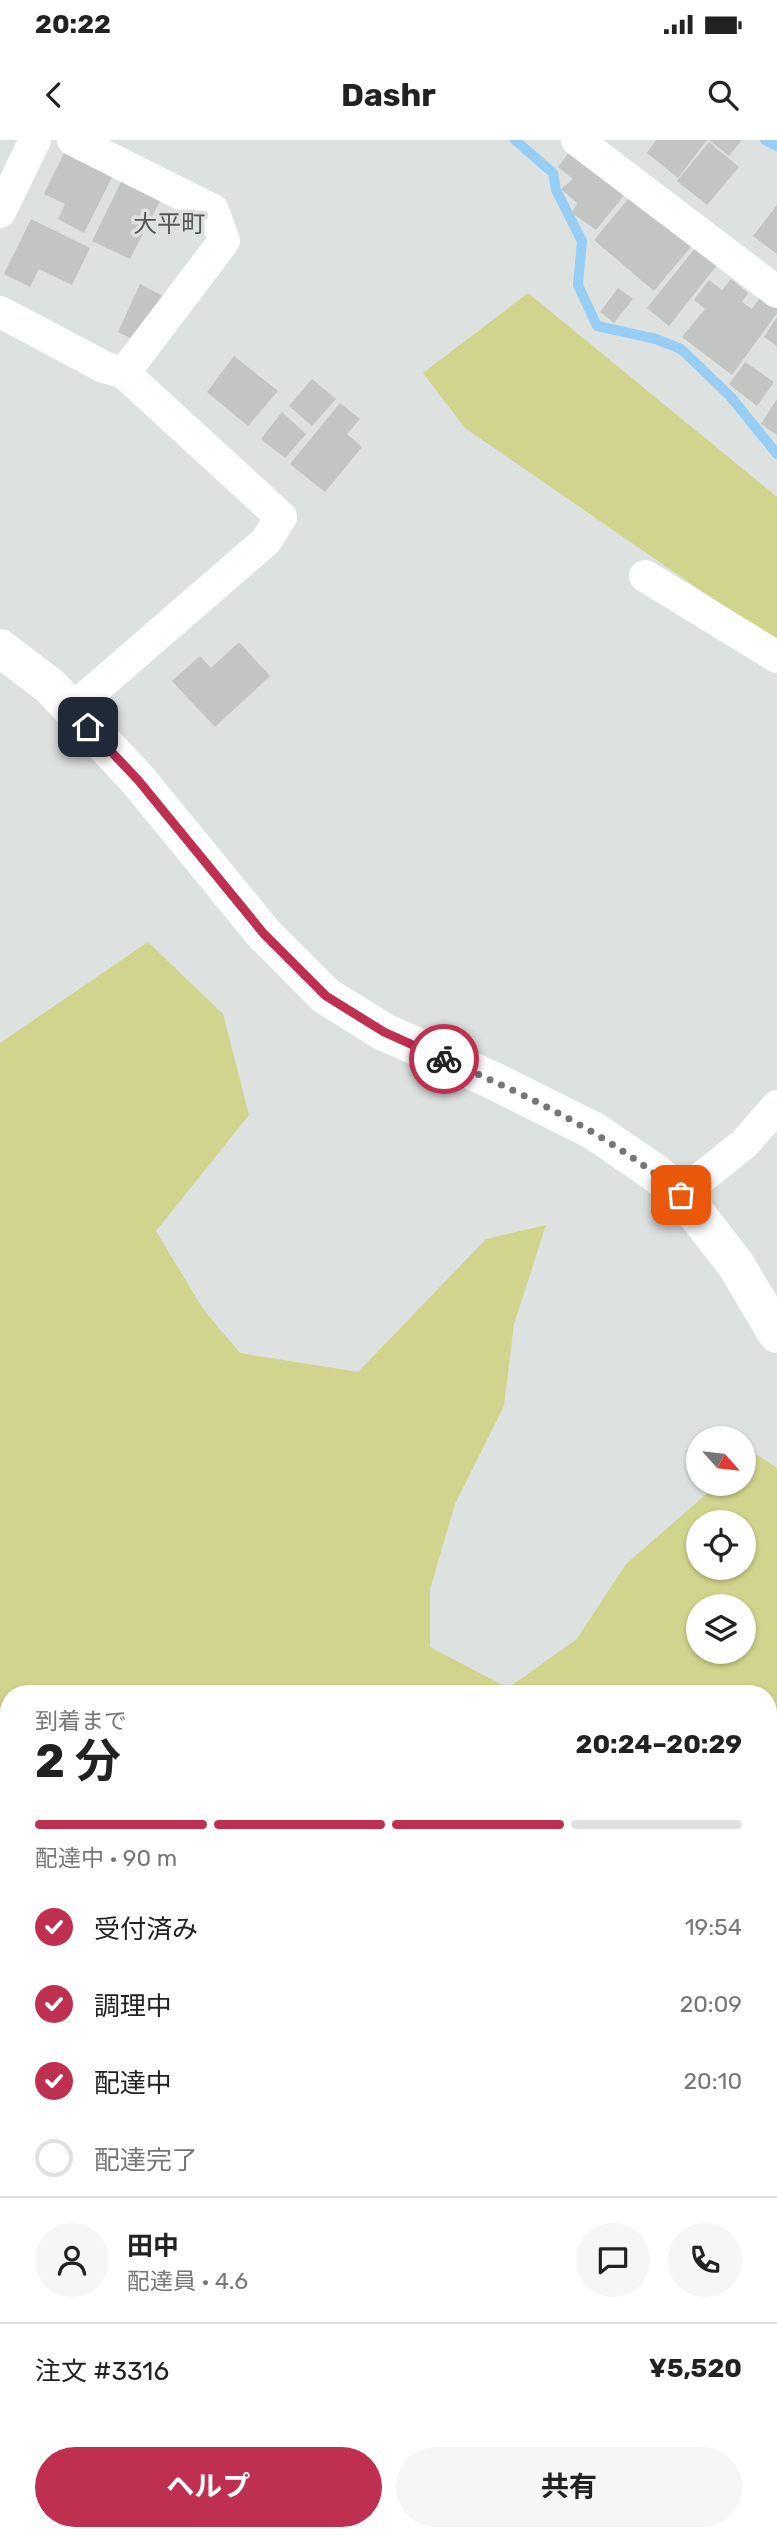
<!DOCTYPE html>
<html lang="ja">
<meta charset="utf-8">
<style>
:root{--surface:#fff;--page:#f6f6f6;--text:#222;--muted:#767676;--line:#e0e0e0;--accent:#bf2f50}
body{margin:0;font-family:Rubik,"Noto Sans JP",sans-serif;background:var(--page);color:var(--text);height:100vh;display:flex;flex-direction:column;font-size:26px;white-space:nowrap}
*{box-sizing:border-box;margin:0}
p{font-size:23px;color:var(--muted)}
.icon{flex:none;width:38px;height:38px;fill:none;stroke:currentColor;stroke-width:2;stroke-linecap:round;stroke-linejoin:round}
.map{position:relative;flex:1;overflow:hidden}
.panel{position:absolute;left:0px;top:1545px;width:777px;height:856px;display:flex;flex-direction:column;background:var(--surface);border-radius:28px 28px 0 0;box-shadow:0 2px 5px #0004}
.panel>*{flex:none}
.needle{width:46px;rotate:117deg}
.buttons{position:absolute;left:686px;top:1286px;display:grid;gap:14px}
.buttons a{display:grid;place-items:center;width:70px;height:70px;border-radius:50%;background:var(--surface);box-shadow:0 2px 5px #0004;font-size:35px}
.pin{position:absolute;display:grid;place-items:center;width:60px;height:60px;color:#fff;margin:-30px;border-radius:14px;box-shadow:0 4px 10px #0006}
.courier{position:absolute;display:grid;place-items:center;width:70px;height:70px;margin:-35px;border:5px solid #bf2f50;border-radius:50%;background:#fff;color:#222;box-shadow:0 2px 9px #0007}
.summary em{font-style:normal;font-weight:700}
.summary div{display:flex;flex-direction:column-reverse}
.summary{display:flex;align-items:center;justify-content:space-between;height:119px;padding:0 35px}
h1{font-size:46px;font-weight:700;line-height:52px}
.bar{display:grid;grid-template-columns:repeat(4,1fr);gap:10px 7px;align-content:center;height:84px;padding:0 35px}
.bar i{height:9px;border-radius:5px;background:var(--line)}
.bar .on{background:var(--accent)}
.bar p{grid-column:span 4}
.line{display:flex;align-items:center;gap:18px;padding:0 35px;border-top:2px solid var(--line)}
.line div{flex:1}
.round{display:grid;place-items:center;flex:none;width:74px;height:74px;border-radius:37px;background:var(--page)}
ol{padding:0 35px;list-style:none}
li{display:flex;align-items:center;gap:21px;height:77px}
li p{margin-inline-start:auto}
li .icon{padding:7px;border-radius:50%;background:var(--accent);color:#fff;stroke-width:4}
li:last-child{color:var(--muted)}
li i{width:38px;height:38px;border:4px solid var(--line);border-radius:50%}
.button{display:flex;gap:14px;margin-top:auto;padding:14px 35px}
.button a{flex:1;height:80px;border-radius:42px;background:var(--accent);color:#fff;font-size:28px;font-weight:700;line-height:80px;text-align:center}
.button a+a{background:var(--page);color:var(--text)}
.status{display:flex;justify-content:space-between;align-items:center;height:49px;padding:0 35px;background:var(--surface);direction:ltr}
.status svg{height:19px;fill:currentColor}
header{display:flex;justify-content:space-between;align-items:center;height:91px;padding:0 35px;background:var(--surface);font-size:32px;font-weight:700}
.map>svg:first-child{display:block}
.green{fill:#d1d48c;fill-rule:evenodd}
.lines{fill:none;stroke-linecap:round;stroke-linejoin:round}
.stream{stroke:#97cef5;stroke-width:10}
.building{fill:#c2c5c2}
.minor{stroke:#fff;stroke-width:32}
.tertiary{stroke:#fff;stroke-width:38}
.done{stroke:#747676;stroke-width:7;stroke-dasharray:0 12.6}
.route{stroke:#bf2f50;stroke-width:9}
.labels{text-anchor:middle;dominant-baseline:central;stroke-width:7;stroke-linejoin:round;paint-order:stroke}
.quarter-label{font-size:24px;fill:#545756;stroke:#dde1e0}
</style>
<div class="status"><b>20:22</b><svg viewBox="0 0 49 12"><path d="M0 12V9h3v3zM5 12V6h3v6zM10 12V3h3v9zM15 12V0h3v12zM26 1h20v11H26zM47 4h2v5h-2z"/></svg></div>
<header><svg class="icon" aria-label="back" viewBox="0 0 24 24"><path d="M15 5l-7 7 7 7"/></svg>Dashr<svg class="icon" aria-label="search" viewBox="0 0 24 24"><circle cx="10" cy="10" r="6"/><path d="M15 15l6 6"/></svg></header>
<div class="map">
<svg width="777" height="2400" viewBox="0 0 777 2400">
<rect width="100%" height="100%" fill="#dde1e0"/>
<path class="green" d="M 528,153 L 777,357 L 777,510 L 735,474 L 465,288 L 423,233 Z
M 148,802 L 223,874 L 249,975 L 156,1091 L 203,1169 L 240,1213 L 358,1232 L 486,1099 L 546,1085 L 514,1184 L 504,1266 L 455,1364 L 430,1449 L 430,1507 L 508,1548 L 577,1499 L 626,1424 L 718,1344 L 744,1344 L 744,1322 L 754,1313 L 777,1328 L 777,2400 L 0,2400 L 0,903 ZM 698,1382 L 744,1382 L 744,1428 L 698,1428 ZM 698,1466 L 744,1466 L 744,1512 L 698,1512 ZM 9,1554 L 768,1554 L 768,2392 L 9,2392 Z"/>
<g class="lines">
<path class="stream" d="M 515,0 L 553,33 L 556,50 L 582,101 L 578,145 L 597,186 L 656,199 L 681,209 L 730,256 L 777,314
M 765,0 L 777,6"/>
</g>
<path class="building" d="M 656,0 L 707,0 L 678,38 L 647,13 Z
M 709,0 L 742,0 L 729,16 Z
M 709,2 L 739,27 L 707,65 L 677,41 Z
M 68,5 L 116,29 L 84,93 L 58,79 L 65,64 L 44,54 Z
M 574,6 L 626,53 L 596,90 L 572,73 L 577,63 L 561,49 L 573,39 L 558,27 Z
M 121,42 L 160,61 L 130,119 L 92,101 Z
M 634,52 L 700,96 L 654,151 L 594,100 Z
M 777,65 L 777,114 L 753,96 Z
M 31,79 L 90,108 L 72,145 L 39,129 L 30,147 L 4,134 Z
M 696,107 L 718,124 L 669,186 L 647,168 Z
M 731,139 L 748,153 L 742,162 L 752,169 L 761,156 L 777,168 L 777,173 L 732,235 L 682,197 L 705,169 L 694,160 L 709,140 L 722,150 Z
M 140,144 L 182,166 L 158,212 L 118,192 Z
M 618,148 L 633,159 L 614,183 L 600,172 Z
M 777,177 L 777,206 L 764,197 Z
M 234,216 L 278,251 L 248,286 L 207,252 Z
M 745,222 L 774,242 L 757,266 L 729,244 Z
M 312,239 L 336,259 L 312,286 L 289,266 Z
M 777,259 L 777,295 L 761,284 Z
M 340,263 L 360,279 L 347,294 L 362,307 L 325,352 L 290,324 Z
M 282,272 L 306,294 L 285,318 L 261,299 Z
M 239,502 L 270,536 L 215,587 L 172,541 L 200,516 L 211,528 Z"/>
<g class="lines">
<path class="minor" d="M 73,0 L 213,70 L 224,101 L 124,233
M 577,0 L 777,152
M 0,72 L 35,0
M 0,172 L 104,227 L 124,233 L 281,377 L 266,401 L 72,569
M 645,436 L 777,517
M 681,1054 L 745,1003 L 777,966"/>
<path class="tertiary" d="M 0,508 L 51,547 L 138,640 L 264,794 L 326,856 L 384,892 L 492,940 L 594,991 L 654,1032 L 681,1054 L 736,1125 L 777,1194"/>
</g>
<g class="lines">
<path class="done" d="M 444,919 C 528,956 610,994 681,1055"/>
<path class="route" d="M 88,587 L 138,640 L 264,794 L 326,856 L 384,892 L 444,919"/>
</g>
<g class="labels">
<g class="quarter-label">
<text x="169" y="84">大平町</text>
</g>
</g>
</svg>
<div class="buttons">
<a><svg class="needle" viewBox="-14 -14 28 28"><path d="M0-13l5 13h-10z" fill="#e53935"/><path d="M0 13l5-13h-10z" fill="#767676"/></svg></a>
<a><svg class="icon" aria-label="locate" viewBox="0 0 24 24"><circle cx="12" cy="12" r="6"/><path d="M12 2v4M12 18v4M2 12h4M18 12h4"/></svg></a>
<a><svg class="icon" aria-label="layers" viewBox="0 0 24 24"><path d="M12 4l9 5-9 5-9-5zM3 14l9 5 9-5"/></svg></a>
</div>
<div class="pin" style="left:681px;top:1055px;background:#ea580c"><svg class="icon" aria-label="bag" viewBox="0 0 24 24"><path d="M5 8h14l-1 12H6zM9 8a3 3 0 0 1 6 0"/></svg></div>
<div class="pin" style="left:88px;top:587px;background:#1f2937"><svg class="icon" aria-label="home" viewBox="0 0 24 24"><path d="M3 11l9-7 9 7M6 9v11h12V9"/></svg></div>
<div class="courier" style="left:444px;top:919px"><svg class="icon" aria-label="bike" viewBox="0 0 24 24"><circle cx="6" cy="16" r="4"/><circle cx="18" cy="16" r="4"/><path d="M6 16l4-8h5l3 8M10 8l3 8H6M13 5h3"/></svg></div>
<section class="panel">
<div class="summary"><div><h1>2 分</h1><p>到着まで</p></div><em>20:24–20:29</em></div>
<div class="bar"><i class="on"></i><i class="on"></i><i class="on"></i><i></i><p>配達中 · 90 m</p></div>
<ol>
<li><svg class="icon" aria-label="check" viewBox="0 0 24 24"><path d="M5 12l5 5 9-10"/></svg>受付済み<p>19:54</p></li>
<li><svg class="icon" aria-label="check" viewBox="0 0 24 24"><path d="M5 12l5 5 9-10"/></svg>調理中<p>20:09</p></li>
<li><svg class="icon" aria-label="check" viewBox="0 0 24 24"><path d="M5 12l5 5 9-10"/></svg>配達中<p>20:10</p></li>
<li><i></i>配達完了</li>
</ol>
<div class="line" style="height:126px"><a class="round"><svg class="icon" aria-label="person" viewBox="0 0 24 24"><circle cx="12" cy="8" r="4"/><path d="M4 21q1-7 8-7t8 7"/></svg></a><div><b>田中</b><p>配達員 · 4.6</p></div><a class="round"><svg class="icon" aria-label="chat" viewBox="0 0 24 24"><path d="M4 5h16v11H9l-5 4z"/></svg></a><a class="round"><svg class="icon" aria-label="phone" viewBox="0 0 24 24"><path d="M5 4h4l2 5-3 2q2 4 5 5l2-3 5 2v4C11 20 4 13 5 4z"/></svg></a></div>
<div class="line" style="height:91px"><div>注文 #3316</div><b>¥5,520</b></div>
<div class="button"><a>ヘルプ</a><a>共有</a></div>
</section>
</div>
